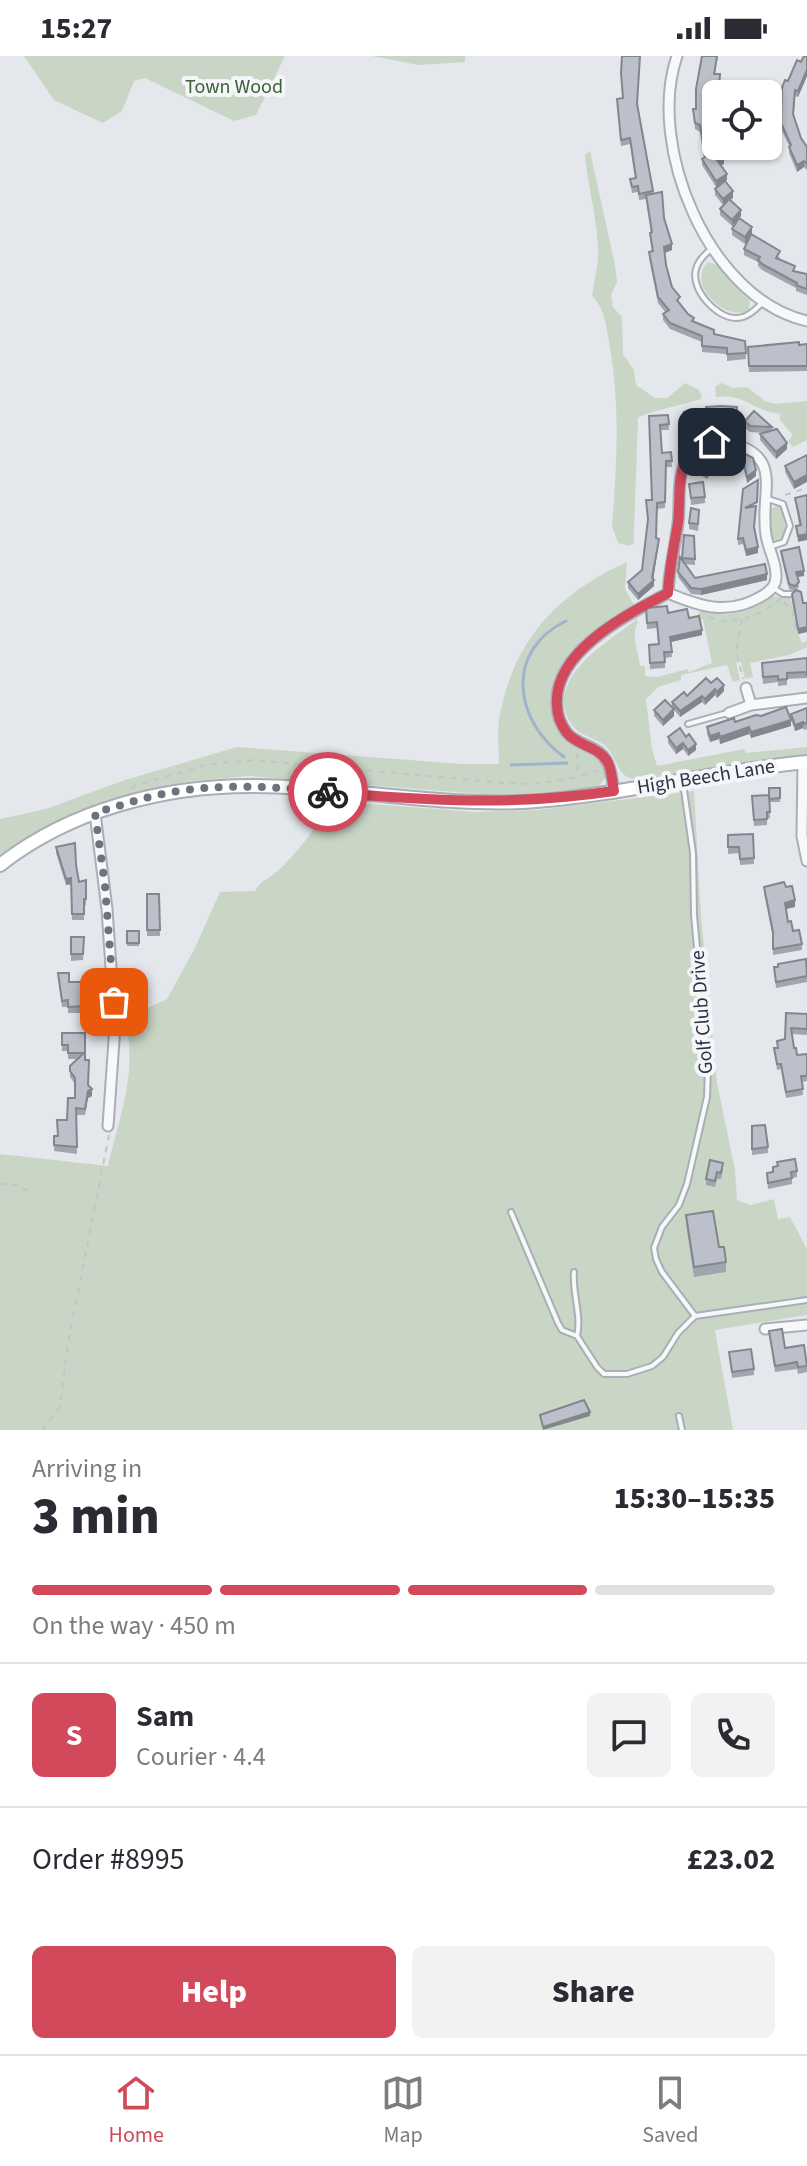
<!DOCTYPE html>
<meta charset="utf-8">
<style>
:root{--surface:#fff;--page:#f2f2f3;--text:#2b2b33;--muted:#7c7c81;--line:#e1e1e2;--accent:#d1495b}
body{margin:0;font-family:"Source Sans 3",sans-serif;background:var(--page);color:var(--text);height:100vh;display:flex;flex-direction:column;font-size:30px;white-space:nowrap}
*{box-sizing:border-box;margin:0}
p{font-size:26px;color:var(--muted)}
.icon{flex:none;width:44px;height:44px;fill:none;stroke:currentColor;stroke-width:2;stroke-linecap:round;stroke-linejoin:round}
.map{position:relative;height:1374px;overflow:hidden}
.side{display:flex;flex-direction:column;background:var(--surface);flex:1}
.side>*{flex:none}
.tools{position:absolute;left:702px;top:24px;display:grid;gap:16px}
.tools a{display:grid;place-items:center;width:80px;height:80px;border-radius:12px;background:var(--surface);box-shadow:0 2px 6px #0004;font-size:40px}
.pin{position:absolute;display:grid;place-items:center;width:68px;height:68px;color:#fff;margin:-34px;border-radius:16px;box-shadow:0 4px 12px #0006}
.courier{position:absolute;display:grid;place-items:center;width:80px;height:80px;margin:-40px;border:6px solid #d1495b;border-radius:50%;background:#fff;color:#222;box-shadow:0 2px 10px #0007}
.head em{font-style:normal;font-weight:800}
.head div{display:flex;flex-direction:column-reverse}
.head{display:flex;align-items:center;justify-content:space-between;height:136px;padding:0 32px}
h1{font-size:52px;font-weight:800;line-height:60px}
.bar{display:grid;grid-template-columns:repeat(4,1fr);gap:12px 8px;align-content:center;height:96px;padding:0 32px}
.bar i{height:10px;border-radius:6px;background:var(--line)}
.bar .selected{background:var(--accent)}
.bar p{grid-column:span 4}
.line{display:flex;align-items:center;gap:20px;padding:0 32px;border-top:2px solid var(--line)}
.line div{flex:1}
.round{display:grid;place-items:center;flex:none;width:84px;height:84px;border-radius:12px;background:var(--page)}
.primary-button{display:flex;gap:16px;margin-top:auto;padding:16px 32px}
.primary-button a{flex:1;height:92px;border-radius:12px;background:var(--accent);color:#fff;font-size:32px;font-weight:800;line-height:92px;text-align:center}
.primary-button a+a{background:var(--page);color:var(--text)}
.status{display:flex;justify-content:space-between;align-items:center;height:56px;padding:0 40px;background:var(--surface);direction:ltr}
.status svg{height:22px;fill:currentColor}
.tabs{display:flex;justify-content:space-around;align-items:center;height:112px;border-top:2px solid var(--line);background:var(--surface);font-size:22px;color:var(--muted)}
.tabs a{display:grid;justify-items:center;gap:4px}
.tabs .selected{color:var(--accent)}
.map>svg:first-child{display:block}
.green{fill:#c9d6c5}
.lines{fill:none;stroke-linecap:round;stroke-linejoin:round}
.stream{stroke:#9fb4cc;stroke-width:3}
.lane-casing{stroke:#a9aeb7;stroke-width:8}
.street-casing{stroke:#a9aeb7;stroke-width:13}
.secondary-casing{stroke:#a9aeb7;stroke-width:16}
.path{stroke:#c2c5cb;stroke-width:2;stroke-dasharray:6 6;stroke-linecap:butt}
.lane{stroke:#f7f8fa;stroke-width:4}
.street{stroke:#f7f8fa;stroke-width:9}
.secondary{stroke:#fff;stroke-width:12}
.wall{fill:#a1a5ae}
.shaded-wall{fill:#83868d}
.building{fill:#bbc0ca;stroke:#83868d;stroke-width:2}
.done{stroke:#6c737f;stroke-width:8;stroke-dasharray:0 14.4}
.route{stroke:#d1495b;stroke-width:10}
.labels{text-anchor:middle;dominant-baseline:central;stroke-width:8;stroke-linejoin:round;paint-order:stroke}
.park-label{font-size:20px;fill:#3f6138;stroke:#f4f6f9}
.street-label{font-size:20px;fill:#2b3445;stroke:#f4f6f9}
</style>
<div class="status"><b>15:27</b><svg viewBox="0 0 49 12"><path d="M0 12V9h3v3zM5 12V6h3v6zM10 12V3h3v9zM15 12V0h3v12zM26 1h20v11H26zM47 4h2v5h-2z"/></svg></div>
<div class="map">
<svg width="807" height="1374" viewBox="0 0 807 1374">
<rect width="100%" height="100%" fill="#e4e7ec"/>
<path class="green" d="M 24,0 L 285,0 L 256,59 L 234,65 L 145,22 L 134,25 L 122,55 L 103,67 L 54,44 Z
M 372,0 L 465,0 L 465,6 L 418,9 Z
M 590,95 L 615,209 L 617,226 L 611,239 L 613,251 L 622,261 L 623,298 L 634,314 L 636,329 L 655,342 L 667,342 L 685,327 L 699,334 L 702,340 L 701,343 C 689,347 644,357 638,362 L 634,475 L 634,487 L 629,490 L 618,487 L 612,470 C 617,409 620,352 610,291 C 606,272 606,254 592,240 C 594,227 597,214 598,202 C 599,168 588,133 585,99 Z
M 708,206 L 720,210 L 747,239 L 750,245 L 749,254 C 726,267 685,228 708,206 Z
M 721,327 L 733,332 L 747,331 L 765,345 L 775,348 L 807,345 L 807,384 L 793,391 L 788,385 L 793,379 L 780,364 L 780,358 C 751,354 745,337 716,341 L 715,331 Z
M 779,449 L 782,452 L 786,476 L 780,484 L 773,486 L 770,477 L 771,453 Z
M 627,506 L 625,533 L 635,551 C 599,575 550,597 552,648 C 552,663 558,677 570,686 C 584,698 607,698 605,722 L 598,731 L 508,740 L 249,720 L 184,726 L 127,741 L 51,769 L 0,799 L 0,763 L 46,753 L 125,724 L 237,691 L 462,708 L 499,708 C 499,694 497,678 499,664 C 512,586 556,538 627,506 Z
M 771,540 L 791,542 L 798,578 L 802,587 L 807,585 L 807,591 L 789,599 L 750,607 L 753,621 L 745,623 L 741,606 L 736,607 L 740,624 L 733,626 L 727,609 L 681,619 L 681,624 L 658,631 L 646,643 L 652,693 L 657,710 L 744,693 L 746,697 L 807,691 L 807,700 L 634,723 C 616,721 617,698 603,688 C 593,681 580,680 572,669 C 541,625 607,586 635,565 L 635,562 L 638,566 C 630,581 639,596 640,610 L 645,610 L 645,620 L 658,621 L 687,613 L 689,616 L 712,607 L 703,563 L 700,563 L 698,558 L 701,554 C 728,564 749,556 771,540 Z
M 694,735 L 701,860 L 717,1027 L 735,1114 L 737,1144 L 751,1149 L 774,1143 L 778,1163 L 790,1161 L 807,1193 L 807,1259 L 715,1274 L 733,1374 L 0,1374 L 0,1098 L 108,1110 C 120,1058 138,1016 125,963 L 167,943 L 194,894 L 220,836 L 255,835 C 260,824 273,821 282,811 C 299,794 320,767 332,745 L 476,756 L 537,754 Z"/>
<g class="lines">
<path class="stream" d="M 564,701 C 514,665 504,595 566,565
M 511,709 L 567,707"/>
<g class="lane-casing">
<path id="lane" d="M 711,193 C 705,198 698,205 696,213 C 690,233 716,262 736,262 C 747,262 755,254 762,247
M 768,443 L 783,448 L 790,470 L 784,486 L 769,491
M 775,533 L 783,538 L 791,538
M 688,668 L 727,657
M 683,727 L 693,797 L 694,859 L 708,1012 L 707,1041 L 687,1128 L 679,1149 L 662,1171 L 654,1192 L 656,1203 L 662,1216 L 695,1260
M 511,1156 L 558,1267 L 562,1274 L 577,1280 C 582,1260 572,1237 574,1216
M 577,1280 L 597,1311 L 604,1318 L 627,1318 L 652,1310 L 663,1301 L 678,1277 L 695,1260 L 807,1244
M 679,1360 L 682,1374"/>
</g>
<g class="street-casing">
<path id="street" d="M 677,0 C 646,90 709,243 807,265
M 724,385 C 787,399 759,434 766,479 C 768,493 777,507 776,521 C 776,530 770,535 762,540 C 729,560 701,551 668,537 C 669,513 675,491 678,467 C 681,443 674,413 694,394 C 701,387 714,386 724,385 Z
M 746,632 L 751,649
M 729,657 L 751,649 L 807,642
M 803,706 L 802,780 L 807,805
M 614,735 C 611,718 611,702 594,693 C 584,687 575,686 567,677 C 561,669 557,659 557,649 C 553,596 627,559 668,537
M 95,757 L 107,853 L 115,970 L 108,1070
M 765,1273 L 807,1269"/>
</g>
<g class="secondary-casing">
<path id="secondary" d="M 0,809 C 70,754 163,730 251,730 C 342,730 432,750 524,746 C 619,740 712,715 807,706"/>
</g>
<path class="path" d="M 785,439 L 807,432
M 784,546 L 792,555 L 796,575
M 709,561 C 729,572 765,558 780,543
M 742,563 L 736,595 L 743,623
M 577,697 L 578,719
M 132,733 L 134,730 L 210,708 L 254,704 L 505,727 L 536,728 L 577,721 L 601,714
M 0,1128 L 13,1128 L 31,1136
M 42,1374 L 60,1350 L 68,1287 L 109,1079"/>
<use href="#lane" class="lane"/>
<use href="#street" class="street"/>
<use href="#secondary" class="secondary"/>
</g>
<path class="wall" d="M 702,0 L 718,0 L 715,18 L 720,25 L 719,37 L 713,37 L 713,46 L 711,46 L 714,70 L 724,108 L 721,109 L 727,124 L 725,125 L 733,142 L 730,144 L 741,160 L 732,170 L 720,159 L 720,153 L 723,149 L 715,139 L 715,133 L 716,131 L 702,109 L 702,103 L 704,102 L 700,76 L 695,73 L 693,53 L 696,53 Z
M 807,20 L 798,41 L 795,40 L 794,59 L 801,82 L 807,91 L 807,114 L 804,111 L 797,116 L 789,97 L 789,90 L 781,73 L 782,32 L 788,25 Z
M 623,42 L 638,50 L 653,137 L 664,162 L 672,194 L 665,197 L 666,209 L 672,231 L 680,248 L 694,265 L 714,278 L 745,285 L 746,303 L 727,305 L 727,298 L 702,296 L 702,286 L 670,273 L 663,264 L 663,258 L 666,257 L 658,247 L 649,202 L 649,196 L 652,195 L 650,183 L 650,177 L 651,177 L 646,143 L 639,144 L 638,136 L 632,137 L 630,123 L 635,122 L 630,88 L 621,90 L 617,43 Z
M 732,173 L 752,177 L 745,188 L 732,179 Z
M 744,193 L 780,201 L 778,203 L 795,215 L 807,218 L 807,239 L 796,235 L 796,232 L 762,214 L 758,210 L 758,206 L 744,199 Z
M 807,288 L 807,315 L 749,316 L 748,291 Z
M 737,351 L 736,376 L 704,374 L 704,376 L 686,377 L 684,356 L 706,355 Z
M 668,359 L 669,374 L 660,374 L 662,397 L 671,396 L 672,411 L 666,411 L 665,452 L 657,453 L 656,482 L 659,488 L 653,523 L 654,530 L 638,544 L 628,532 L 628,526 L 642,514 L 652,444 L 649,360 Z
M 745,365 L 772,371 L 772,375 L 787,393 L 776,403 L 760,384 L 760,378 L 763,377 L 750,376 L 745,372 Z
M 724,387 L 756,420 L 747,427 L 744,414 L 730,405 L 714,410 L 707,423 L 691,414 L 691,408 L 704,397 L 717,392 L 717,388 Z
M 807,399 L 794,433 L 785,416 L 785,410 Z
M 689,428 L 705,441 L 705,447 L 691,449 Z
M 807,439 L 798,486 L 796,470 L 799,469 L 795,442 Z
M 699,460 L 698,475 L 689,473 L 689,467 Z
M 755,473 L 758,497 L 746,500 L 743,488 L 738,489 L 738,483 Z
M 684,479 L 694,480 L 695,509 L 684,508 L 695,522 L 767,524 L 701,539 L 691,538 L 678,521 L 678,516 L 682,505 Z
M 781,495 L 804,520 L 797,521 L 799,531 L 796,534 L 803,547 L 807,547 L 807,576 L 798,578 L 792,543 L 792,538 L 795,535 L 789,533 L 781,500 Z
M 668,557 L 689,562 L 702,579 L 671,586 L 672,601 L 665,602 L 665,612 L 650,613 L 649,589 L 658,588 L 657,572 L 647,573 L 646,558 Z
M 807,602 L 807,626 L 807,622 L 787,623 L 787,629 L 778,630 L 778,626 L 763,628 L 762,613 Z
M 711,627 L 724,635 L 717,642 L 715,639 L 705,649 L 702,646 L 680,661 L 674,654 L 674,660 L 663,670 L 654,660 L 654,654 L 672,652 L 672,646 Z
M 807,652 L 807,673 L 804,674 L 803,672 L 795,675 L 791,664 L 791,658 Z
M 735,666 L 791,670 L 751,682 L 749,678 L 720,688 L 719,683 L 710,686 L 707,678 L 707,671 Z
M 680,672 L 696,694 L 688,700 L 683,693 L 676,698 L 668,687 L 668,681 Z
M 780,732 L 780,746 L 769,746 L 770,762 L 767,763 L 767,769 L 754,770 L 752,740 L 769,739 Z
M 753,778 L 754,808 L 740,809 L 739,797 L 728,798 L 728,779 Z
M 56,791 L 76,809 L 79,826 L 86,824 L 86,849 L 84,849 L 84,864 L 72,864 L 71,828 L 66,829 L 56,797 Z
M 764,831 L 786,831 L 795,851 L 786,853 L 788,866 L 802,888 L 802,894 L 773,899 L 773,882 L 764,837 Z
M 147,838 L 159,838 L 160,880 L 147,880 Z
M 127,875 L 139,875 L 139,890 L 127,890 Z
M 71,881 L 84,887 L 83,904 L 71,905 Z
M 807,909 L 807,926 L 776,932 L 774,911 Z
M 58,917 L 69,926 L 83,926 L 84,957 L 68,957 L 68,951 L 62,951 Z
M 786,957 L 807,958 L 807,979 L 792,978 L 794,992 L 797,999 L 807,998 L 807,1025 L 802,1026 L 803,1039 L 786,1042 L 781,1013 L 777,1014 L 774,992 L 777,992 L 777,985 L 785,983 Z
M 62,977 L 85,977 L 85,1004 L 88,1029 L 92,1040 L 88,1042 L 85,1059 L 76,1059 L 77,1098 L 54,1095 L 54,1080 L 57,1080 L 67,1064 L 75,1042 L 75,1028 L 70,1021 L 70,1010 L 77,1003 L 68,1003 L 68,995 L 62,995 Z
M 752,1070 L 768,1091 L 768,1097 L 752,1099 Z
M 777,1106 L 797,1115 L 797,1121 L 792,1122 L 792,1128 L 768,1133 L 767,1117 L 773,1116 L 773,1111 L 777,1110 Z
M 723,1113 L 721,1123 L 717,1123 L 715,1131 L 706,1129 L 706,1123 Z
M 686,1159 L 719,1191 L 726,1206 L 726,1216 L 694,1221 L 686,1168 Z
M 769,1275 L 785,1292 L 807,1306 L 807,1316 L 798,1318 L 797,1313 L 775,1316 Z
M 729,1296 L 754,1313 L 754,1319 L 732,1322 Z"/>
<path class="shaded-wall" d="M 807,14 L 807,20 L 798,41 L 798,35 Z
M 724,102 L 724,108 L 717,111 L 717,104 Z
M 804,105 L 804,111 L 797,116 L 797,109 Z
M 727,118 L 727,124 L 716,131 L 716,125 Z
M 733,135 L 733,142 L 723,149 L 723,143 Z
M 741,154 L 741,160 L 732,170 L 732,164 Z
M 752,171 L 752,177 L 745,188 L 745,181 Z
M 672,188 L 672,194 L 664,197 L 664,191 Z
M 787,387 L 787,393 L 776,403 L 776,396 Z
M 730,399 L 730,405 L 714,410 L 707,423 L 707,417 L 714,404 Z
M 756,414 L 756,420 L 747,427 L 747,421 Z
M 807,419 L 807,426 L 794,433 L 794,426 Z
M 807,478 L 807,484 L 798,486 L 798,480 Z
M 659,483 L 653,525 L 654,524 L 654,530 L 638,544 L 638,538 Z
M 758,491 L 758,497 L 746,500 L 746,494 Z
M 804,515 L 804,520 L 796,521 L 796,516 Z
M 767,518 L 767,524 L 701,539 L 701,533 Z
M 807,571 L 807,576 L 798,578 L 798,573 Z
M 702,574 L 702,579 L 670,586 L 670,581 Z
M 724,629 L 724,635 L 717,642 L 717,636 Z
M 715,633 L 715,639 L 705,649 L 705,643 Z
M 702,640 L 702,646 L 680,661 L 680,655 Z
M 674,653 L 674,660 L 663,670 L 663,664 Z
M 791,664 L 791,670 L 751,682 L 751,676 Z
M 803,666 L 803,672 L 795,675 L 795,669 Z
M 749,671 L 749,678 L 720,688 L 720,681 Z
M 719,677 L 719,683 L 710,686 L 710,680 Z
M 683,687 L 683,693 L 676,698 L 676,692 Z
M 696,688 L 696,694 L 688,700 L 688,694 Z
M 71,822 L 71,828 L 66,829 L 66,823 Z
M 795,844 L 795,851 L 785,853 L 785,847 Z
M 92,1033 L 92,1040 L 88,1042 L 85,1059 L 88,1035 Z
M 590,1356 L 590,1360 L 543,1374 L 543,1371 Z"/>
<path class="building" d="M 622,0 L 640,0 L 637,48 L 653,135 L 639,138 L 638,130 L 632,131 L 630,123 L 636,122 L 630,82 L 621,84 L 617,43 L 623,42 L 621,17 Z
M 702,0 L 717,0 L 714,18 L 720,18 L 719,31 L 713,30 L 713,40 L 710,40 L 716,76 L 716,90 L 720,90 L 724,102 L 717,104 L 727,118 L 716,125 L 702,103 L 705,101 L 700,69 L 695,67 L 693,53 L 696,53 L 696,33 Z
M 804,0 L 807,0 L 807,14 L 798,35 L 795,34 L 793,58 L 801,82 L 807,91 L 807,108 L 804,105 L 797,109 L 789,91 L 791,89 L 781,67 L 782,32 L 785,24 L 788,25 L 797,4 L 801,6 Z
M 725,125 L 733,135 L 723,143 L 715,133 Z
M 662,136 L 664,162 L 672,188 L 664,191 L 666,209 L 672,231 L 680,241 L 677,244 L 688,258 L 694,262 L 692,265 L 714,274 L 714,278 L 745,285 L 746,297 L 727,298 L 727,292 L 702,290 L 702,280 L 670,267 L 663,258 L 669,254 L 658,241 L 649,196 L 653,195 L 650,177 L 652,176 L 646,139 Z
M 729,143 L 741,154 L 732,164 L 720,153 Z
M 739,162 L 752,171 L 745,181 L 732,173 Z
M 751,178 L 780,195 L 776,202 L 795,210 L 793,215 L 807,218 L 807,233 L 796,229 L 797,227 L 762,208 L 758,204 L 760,201 L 744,193 Z
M 799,286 L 799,289 L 807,288 L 807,310 L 749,310 L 748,291 Z
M 721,350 L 737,351 L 736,370 L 702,368 L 704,369 L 686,371 L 684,356 L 706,355 L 706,351 Z
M 754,355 L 772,371 L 750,370 L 745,365 Z
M 668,359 L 669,368 L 660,369 L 662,397 L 671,396 L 672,405 L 666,405 L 665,446 L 657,447 L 656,482 L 659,483 L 652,522 L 654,524 L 638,538 L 628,526 L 642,514 L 648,463 L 646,444 L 652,444 L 649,360 Z
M 777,373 L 787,387 L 776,396 L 760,378 Z
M 724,387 L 753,402 L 756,414 L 747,421 L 744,408 L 730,399 L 714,404 L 707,417 L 691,408 L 699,394 L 704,397 L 718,392 L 717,388 Z
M 807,399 L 807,419 L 794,426 L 785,410 Z
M 758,424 L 757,446 L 745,452 L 756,450 L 754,471 L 758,491 L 746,494 L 743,482 L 738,483 L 743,433 Z
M 703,426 L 705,441 L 691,442 L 689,428 Z
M 807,439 L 807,478 L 798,480 L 796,470 L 801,469 L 795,442 Z
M 691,452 L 699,454 L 698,468 L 689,467 Z
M 684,479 L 694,480 L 695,503 L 682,502 Z
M 799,491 L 804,515 L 796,516 L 799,526 L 795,530 L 789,528 L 781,495 Z
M 680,501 L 695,522 L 765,508 L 767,518 L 701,533 L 691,532 L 678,516 Z
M 796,534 L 801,536 L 803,547 L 807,547 L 807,571 L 798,573 L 792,538 Z
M 667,550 L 668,557 L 687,553 L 689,562 L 699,560 L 702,574 L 670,581 L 672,596 L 664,596 L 665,606 L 650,607 L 649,589 L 659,588 L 657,566 L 647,567 L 646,552 Z
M 807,602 L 807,620 L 807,616 L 787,617 L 787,623 L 778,624 L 778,620 L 763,621 L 762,607 Z
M 706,622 L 711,627 L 717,622 L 724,629 L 717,636 L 715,633 L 705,643 L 702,640 L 680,655 L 672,646 L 684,636 L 687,640 Z
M 665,644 L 674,653 L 663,664 L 654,654 Z
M 786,651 L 791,664 L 751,676 L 749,671 L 720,681 L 719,677 L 710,680 L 707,671 L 734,662 L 735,666 L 756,659 L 761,660 Z
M 807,652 L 807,666 L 804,668 L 803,666 L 795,669 L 791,658 Z
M 680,672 L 686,681 L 689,678 L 696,688 L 688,694 L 683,687 L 676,692 L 668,681 Z
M 769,732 L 780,732 L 780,742 L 769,743 Z
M 769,739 L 770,756 L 767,756 L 767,763 L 754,764 L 752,740 Z
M 753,778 L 754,802 L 740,803 L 739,791 L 728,791 L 728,779 Z
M 75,787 L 76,809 L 79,826 L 86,824 L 86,843 L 84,843 L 84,858 L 72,858 L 71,822 L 66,823 L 56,791 Z
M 784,826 L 786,831 L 792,830 L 795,844 L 785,847 L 788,866 L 791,865 L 793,875 L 799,874 L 802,888 L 773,893 L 773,876 L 764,831 Z
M 147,838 L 159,838 L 160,874 L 147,874 Z
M 127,875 L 139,875 L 139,887 L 127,887 Z
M 71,881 L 84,881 L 83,898 L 71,898 Z
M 806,903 L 807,920 L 776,926 L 774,911 L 778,911 L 778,908 Z
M 58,917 L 69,917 L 69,926 L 83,926 L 84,950 L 68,951 L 68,944 L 62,945 Z
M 786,957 L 807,958 L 807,973 L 791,972 L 794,992 L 796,992 L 797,999 L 807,998 L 807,1020 L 801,1020 L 803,1033 L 786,1036 L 781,1008 L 777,1008 L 774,992 L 778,992 L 777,985 L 785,983 Z
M 62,977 L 85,977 L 85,1004 L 89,1004 L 88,1029 L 92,1033 L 88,1035 L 85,1053 L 76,1052 L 77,1091 L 54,1089 L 54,1080 L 58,1080 L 57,1064 L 67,1064 L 68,1042 L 75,1042 L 75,1022 L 70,1015 L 70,1010 L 84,997 L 68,997 L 68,989 L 62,989 Z
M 765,1069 L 768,1091 L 752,1093 L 752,1070 Z
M 795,1103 L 797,1115 L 791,1116 L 792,1122 L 768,1127 L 767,1117 L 773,1116 L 773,1111 L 778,1110 L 777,1106 Z
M 710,1104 L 723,1107 L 721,1117 L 717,1116 L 715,1125 L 706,1123 Z
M 713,1155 L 719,1191 L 724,1191 L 726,1206 L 694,1211 L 686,1159 Z
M 782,1273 L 785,1292 L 804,1289 L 807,1310 L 798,1311 L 797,1306 L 775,1310 L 769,1275 Z
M 751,1293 L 754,1313 L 732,1316 L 729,1296 Z
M 584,1344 L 590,1356 L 543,1371 L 540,1359 Z"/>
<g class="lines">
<path class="done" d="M 114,946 L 105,830 L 95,757 C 125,748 154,738 185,734 C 233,728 280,731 328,736"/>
<path class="route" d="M 328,736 C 429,745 514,750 614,735 C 612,725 612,713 607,705 C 598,690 578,690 567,677 C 561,669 557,659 557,649 C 553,596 627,558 668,537 C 669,513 674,491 678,467 C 682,435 671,398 712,386"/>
</g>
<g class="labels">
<g class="park-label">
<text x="234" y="31">Town Wood</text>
</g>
<g class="street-label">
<text transform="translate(706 721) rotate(-9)">High Beech Lane</text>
<text transform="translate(702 956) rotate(-94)">Golf Club Drive</text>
</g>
</g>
</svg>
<div class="tools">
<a><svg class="icon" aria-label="locate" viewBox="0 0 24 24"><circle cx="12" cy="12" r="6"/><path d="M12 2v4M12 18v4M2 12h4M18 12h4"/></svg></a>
</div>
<div class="pin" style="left:114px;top:946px;background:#ea580c"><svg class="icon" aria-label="bag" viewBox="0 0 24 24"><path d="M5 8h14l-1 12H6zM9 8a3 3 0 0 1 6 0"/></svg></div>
<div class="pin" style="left:712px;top:386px;background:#1f2937"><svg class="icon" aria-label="home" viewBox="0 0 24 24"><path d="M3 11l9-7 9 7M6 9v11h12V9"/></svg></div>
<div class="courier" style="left:328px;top:736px"><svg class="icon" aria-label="bike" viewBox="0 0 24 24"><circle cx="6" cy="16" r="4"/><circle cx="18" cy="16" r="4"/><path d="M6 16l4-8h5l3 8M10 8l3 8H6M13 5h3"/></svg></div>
</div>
<section class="side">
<div class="head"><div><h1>3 min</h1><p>Arriving in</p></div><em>15:30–15:35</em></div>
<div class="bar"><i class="selected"></i><i class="selected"></i><i class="selected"></i><i></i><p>On the way · 450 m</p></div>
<div class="line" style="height:144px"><b class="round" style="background:var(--accent);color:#fff">S</b><div><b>Sam</b><p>Courier · 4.4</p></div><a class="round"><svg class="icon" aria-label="chat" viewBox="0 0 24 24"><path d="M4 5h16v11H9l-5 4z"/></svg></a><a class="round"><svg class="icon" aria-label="phone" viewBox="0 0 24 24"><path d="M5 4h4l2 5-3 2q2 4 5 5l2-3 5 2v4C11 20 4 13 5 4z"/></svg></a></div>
<div class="line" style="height:104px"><div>Order #8995</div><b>£23.02</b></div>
<div class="primary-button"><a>Help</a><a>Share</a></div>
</section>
<nav class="tabs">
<a class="selected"><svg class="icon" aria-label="home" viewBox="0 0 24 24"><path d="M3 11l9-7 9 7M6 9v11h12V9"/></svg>Home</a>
<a><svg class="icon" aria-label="map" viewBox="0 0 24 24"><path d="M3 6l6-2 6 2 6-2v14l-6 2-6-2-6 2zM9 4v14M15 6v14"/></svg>Map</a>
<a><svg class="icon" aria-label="saved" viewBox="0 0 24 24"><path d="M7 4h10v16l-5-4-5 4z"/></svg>Saved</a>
</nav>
